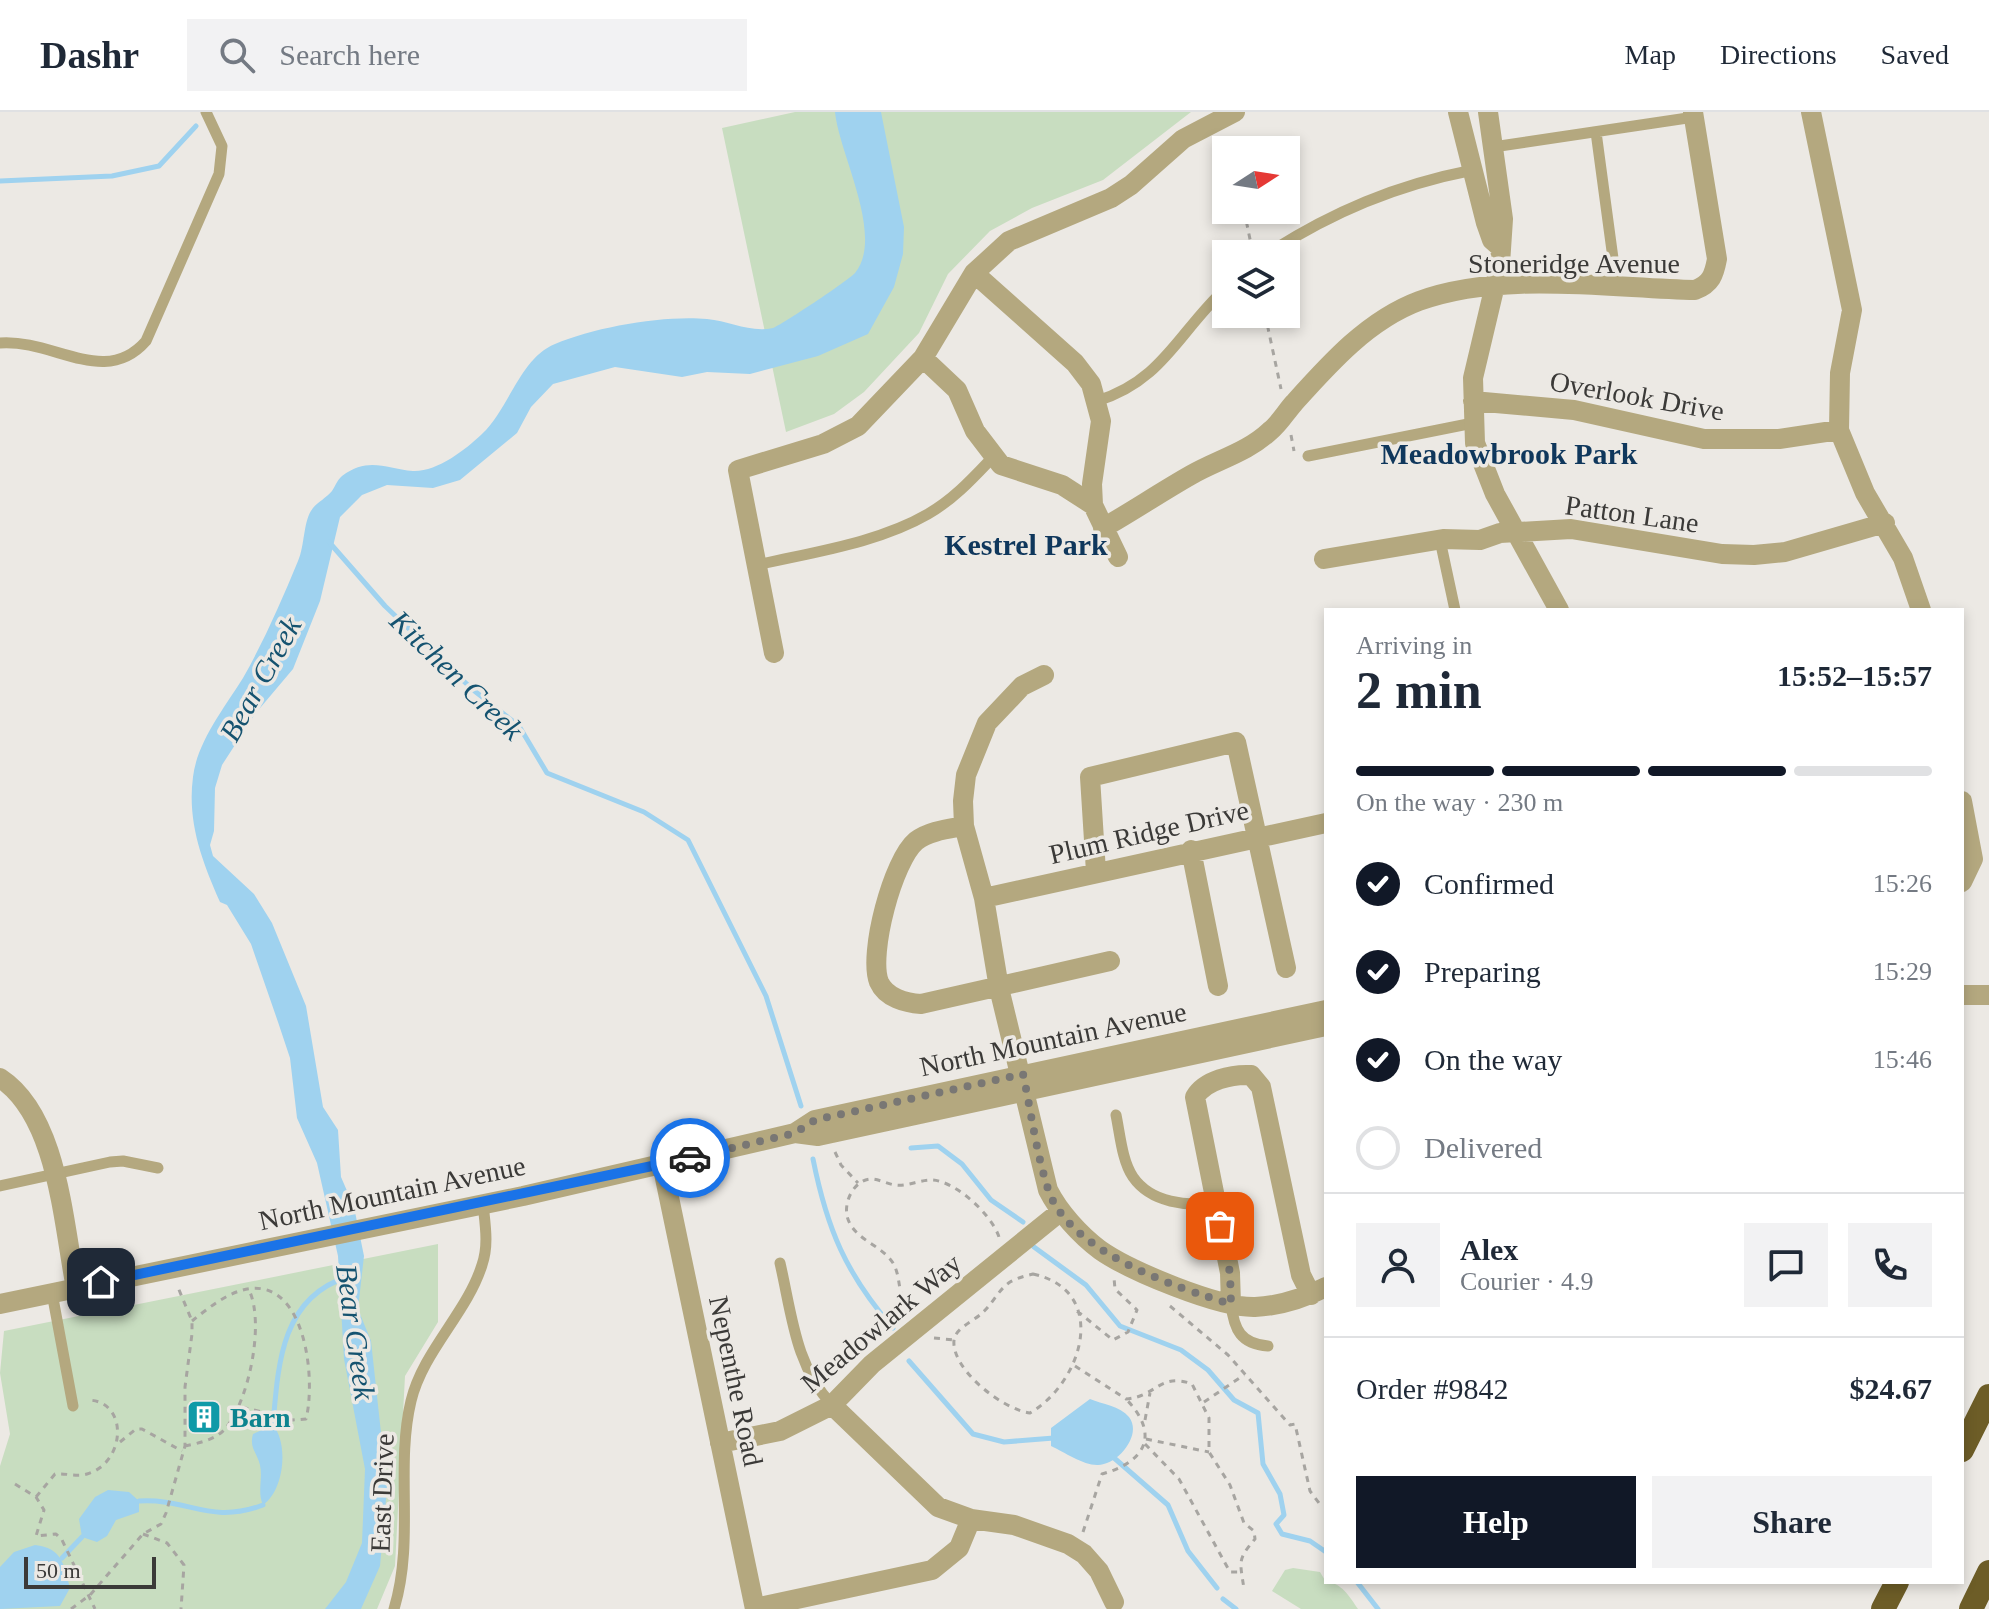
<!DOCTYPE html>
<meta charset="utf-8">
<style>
:root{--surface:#fff;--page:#f2f2f3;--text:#1f2937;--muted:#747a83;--line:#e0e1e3;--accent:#111827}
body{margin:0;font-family:"Times New Roman",serif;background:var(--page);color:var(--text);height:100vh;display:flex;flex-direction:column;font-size:30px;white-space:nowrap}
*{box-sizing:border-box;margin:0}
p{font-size:26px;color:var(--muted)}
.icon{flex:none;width:44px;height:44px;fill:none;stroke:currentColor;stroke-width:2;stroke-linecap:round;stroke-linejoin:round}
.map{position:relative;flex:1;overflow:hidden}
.panel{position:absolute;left:1324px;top:496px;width:640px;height:976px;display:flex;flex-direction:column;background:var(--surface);border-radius:0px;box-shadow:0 4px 12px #0003}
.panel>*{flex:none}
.needle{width:52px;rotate:78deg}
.controls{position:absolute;left:1212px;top:24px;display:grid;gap:16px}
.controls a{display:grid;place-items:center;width:88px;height:88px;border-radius:0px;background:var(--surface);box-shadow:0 4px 12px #0003;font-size:40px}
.scale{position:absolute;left:24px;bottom:20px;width:132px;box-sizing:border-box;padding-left:8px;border:4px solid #3b3a38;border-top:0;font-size:22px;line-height:28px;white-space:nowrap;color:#3b3a38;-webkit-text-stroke:6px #ece9e4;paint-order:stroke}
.pin{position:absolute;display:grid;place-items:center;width:68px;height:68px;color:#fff;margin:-34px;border-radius:16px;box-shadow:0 4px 12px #0006}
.courier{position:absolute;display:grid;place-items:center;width:80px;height:80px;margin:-40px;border:6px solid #1a73e8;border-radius:50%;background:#fff;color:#222;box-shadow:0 2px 10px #0007}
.overview em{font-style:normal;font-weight:800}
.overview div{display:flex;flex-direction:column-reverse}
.overview{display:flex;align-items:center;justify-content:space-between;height:136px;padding:0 32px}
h1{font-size:52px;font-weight:800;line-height:60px}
.bar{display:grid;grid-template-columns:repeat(4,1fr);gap:12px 8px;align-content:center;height:96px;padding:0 32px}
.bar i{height:10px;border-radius:6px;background:var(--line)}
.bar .active{background:var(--accent)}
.bar p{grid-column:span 4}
.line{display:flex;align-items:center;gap:20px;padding:0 32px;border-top:2px solid var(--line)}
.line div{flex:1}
.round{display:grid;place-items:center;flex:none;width:84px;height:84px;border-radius:0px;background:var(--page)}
ol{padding:0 32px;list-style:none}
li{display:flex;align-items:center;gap:24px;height:88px}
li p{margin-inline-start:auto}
li .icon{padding:8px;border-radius:50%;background:var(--accent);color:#fff;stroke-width:4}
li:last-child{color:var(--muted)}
li i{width:44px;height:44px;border:4px solid var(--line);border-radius:50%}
.cta{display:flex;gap:16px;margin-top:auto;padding:16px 32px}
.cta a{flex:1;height:92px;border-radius:0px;background:var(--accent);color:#fff;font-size:32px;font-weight:800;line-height:92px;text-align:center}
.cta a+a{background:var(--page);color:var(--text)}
header{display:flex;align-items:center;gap:48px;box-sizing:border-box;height:112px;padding:0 40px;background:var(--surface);border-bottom:2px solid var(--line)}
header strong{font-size:38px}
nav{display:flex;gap:44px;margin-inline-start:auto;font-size:28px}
.search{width:560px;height:72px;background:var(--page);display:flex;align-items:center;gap:20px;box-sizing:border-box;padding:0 28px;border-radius:0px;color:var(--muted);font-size:30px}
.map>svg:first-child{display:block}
.green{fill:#c8ddc0}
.water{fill:#9fd2ef}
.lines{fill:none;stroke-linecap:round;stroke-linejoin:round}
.stream{stroke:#9fd2ef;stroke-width:5}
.path{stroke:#a7a5a1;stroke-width:3;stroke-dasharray:6 6;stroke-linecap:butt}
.service{stroke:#b4a87f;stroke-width:11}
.minor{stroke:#b4a87f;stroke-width:20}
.tertiary{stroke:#b4a87f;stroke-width:20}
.motorway{stroke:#6d5d27;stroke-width:24}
.done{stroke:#797774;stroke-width:8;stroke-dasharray:0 14.4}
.route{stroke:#1a73e8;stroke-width:10}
.labels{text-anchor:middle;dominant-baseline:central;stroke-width:7;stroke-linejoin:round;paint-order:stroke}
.street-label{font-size:28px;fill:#3b3a38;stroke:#ece9e4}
.culture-label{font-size:28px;font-weight:bold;fill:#0d838f;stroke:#ece9e4;text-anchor:start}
.neighbourhood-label{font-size:30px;font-weight:bold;fill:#0f375c;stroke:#ece9e4}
.water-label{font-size:30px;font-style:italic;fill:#155370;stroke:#ece9e4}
</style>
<header>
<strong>Dashr</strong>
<div class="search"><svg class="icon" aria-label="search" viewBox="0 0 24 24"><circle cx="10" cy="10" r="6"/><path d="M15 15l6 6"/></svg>Search here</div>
<nav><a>Map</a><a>Directions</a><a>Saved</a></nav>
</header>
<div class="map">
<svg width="1989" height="1497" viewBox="0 0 1989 1497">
<rect width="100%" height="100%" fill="#ece9e4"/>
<path class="green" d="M 795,0 L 1191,0 L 1103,68 L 1032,96 L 990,119 L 948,162 L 919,221 L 864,280 L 834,302 L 786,320 L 722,16 Z
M 438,1132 L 438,1210 L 405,1264 L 395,1454 L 377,1497 L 0,1497 L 0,1354 L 10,1322 L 0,1261 L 4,1219 Z
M 1293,1456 L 1320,1460 L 1326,1470 C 1341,1470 1350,1485 1358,1497 L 1301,1497 L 1272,1479 L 1285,1458 Z"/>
<path class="water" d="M 835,0 L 881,0 L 904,115 L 903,142 L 894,175 L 868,222 L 818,244 L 750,262 L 707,260 L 682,265 L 615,255 L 553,272 L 531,295 L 517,321 L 460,368 L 433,376 L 387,373 L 362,383 L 340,405 L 320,489 L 293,557 L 255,602 L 222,653 L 215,676 L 214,719 L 210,733 L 213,744 L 254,782 L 272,811 L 306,894 L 323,995 L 338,1018 L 341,1065 L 354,1095 L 364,1144 L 358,1197 L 371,1229 L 387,1376 L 380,1454 L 361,1497 L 325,1497 L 346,1470 L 362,1431 L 365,1357 L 344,1247 L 338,1144 L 317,1051 L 297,1006 L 290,946 L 278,910 L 251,832 L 227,793 L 220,790 C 202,749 187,710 193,665 C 197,630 225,595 243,566 C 264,529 282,488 298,449 C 305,434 303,408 313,396 C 318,390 326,386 332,379 C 335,375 337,368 342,364 C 369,344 386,357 413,359 C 437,360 465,338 482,322 C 509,297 520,246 555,232 C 595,215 664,203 707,207 C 730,209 750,221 773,216 C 780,214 849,168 855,161 C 885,124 839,42 835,0 Z
M 1090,1287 C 1102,1292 1120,1294 1129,1305 C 1143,1323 1117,1354 1097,1353 C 1083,1353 1064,1340 1051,1334 L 1051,1316 Z
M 273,1313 C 289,1332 284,1379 263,1393 C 257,1380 263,1367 260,1353 C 257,1340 249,1336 253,1322 Z
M 108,1378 L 129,1380 L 139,1389 L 139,1400 L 116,1408 L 107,1424 L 97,1430 L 82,1425 L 79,1407 L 95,1385 Z
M 35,1433 C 62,1436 64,1452 70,1476 L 60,1494 L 0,1497 L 0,1455 L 14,1440 Z"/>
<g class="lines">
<path class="stream" d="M 0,69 L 112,64 L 159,54 L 196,14
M 329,430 L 385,494 L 472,577 L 519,614 L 547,661 L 644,700 L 688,728 L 766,884 L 801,994
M 911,1036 L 938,1034 L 962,1052 L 991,1088 L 1023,1110
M 813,1047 C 827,1117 846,1162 893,1216
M 1034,1135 L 1086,1173 L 1120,1214 L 1181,1238 L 1208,1258 L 1234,1288 L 1258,1301 L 1263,1352 L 1280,1382 L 1284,1403 L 1276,1412 L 1282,1422 L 1310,1429 L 1326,1440
M 909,1249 L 973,1322 L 1004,1330 L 1054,1326
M 273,1313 C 278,1253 281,1186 347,1165
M 1113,1345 L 1168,1393 L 1188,1439 L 1217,1476
M 139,1389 C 188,1386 210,1413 263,1393
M 62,1446 L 82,1425
M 1357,1470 L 1378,1497
M 1223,1487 L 1236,1497"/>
<path class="path" d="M 1228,25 L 1231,38
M 1244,98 L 1252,137
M 1265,202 L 1281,277
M 1291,323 L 1294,339
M 835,1040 L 841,1053 L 858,1071
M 1033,1162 C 1110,1179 1083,1270 1030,1301 C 1004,1298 951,1258 954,1228 C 955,1217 973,1209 981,1202 C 992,1193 998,1178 1010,1170 C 1017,1166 1025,1164 1033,1162 Z
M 1170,1194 L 1228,1243 L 1290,1313 L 1295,1312 L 1310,1379 L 1322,1395
M 909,1196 C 896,1181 902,1167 893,1151 C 881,1132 853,1128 847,1104 C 844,1089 854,1068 871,1067 C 879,1067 887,1072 895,1073 C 906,1075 919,1068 931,1068 C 955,1068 992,1103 999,1125
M 1077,1199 L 1113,1228 L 1128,1220 L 1137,1198 L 1115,1177 L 1114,1166
M 192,1209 C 211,1194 237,1172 263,1177 C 308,1186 315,1272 306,1307 L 293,1308 L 238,1294
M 934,1226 L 954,1228
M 1075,1254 L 1126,1287 C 1156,1285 1160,1260 1192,1272 L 1209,1306 L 1209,1340 L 1230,1373 L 1244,1411 L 1254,1419 L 1255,1427 C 1237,1448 1240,1449 1244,1477
M 1204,1290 L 1244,1263
M 1145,1308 L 1150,1281
M 1146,1327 L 1209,1340
M 120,1330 L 136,1317 L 142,1317 L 182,1339
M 1145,1332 L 1179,1367 L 1230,1460 L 1242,1460
M 185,1334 C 199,1331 215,1328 225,1317 C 249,1289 265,1211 249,1178
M 15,1372 L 36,1385 L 44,1398 L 36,1424 L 56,1422 L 62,1428 L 95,1497
M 36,1385 L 55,1362 C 65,1361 77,1365 87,1362 C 126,1351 129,1289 88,1288
M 1083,1420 L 1102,1362 C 1148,1349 1159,1321 1126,1287
M 143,1422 L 167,1431 L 184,1453 L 181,1497
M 71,1497 L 90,1483 L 143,1422 L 161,1412 L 166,1401 L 185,1334 L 185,1275 L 192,1222 L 192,1209 L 177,1173"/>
<path class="service" d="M 1596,20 L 1617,176
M 1493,35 L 1694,5
M 1267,142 C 1332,100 1396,73 1473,58
M 0,231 C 54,227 105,276 146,229 L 219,62 L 222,34 L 206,0
M 1097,289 C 1163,269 1179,219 1226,176
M 1308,344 L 1473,311
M 1440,428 L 1455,498
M 757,453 C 813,440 878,431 928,402 C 954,387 973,366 993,345
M 1116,1003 C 1120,1022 1122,1049 1133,1065 C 1151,1091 1188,1095 1215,1090
M 0,1074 L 110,1050 L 123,1049 L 158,1056
M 780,1151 C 792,1203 795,1253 832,1293
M 52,1181 L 73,1294
M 1231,1192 C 1234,1218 1241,1232 1268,1234
M 394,1497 C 415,1428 395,1356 411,1289 C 423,1239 467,1201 482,1153 C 489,1133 485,1112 483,1092"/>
<path class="minor" d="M 1458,0 L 1486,111 L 1492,128 L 1500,135
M 1488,0 L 1503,107 L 1500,152 L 1473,266 L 1475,331 L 1495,382 L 1559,498
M 1811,0 L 1852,198 L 1840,261 L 1839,318 L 1865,381 L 1903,446 L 1921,498
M 974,161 L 1075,251 L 1091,272 L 1101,309 L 1092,372 L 1093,393 L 1118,445
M 923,246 L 957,278 L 975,319 L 1001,353 L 1062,373 L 1093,393
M 1473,289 L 1574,298 L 1704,327 L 1779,327 L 1839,318
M 1103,416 C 1133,399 1161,380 1191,363 C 1217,348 1248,340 1270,319 C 1279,312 1286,300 1294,291 C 1329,252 1368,208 1419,189 C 1501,159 1609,176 1695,178 C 1711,172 1714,163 1717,147 L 1693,0
M 1324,447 L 1443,427 L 1480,428 L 1500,421 L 1571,417 L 1722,442 L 1754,443 L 1785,440 L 1885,411
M 774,541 L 738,358 L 823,332 L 858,314 L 923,246 L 974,161 L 1009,129 L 1111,86 L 1131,73 L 1183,27 L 1235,0
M 1044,563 L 1022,574 L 987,611 L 966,663 L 963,689 L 964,714 L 984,786 L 999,876 L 1048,1078 C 1059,1100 1080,1123 1100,1138 C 1130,1159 1219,1196 1255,1195 C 1279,1194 1304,1186 1326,1175
M 1962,689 L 1973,747 L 1962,770
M 964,714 C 948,717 929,719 916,729 C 893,748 868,842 879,870 C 886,886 906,891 921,892 L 1110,849
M 1191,738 L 1218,874
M 1096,760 L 1090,665 L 1236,630 L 1286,856
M 984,786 L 1326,711
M 0,966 C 58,1004 63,1111 76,1176
M 662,1052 L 755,1497
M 1231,1192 L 1230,1161 L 1195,985 C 1205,968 1232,962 1251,963 L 1261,975 L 1301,1163 L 1311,1183
M 832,1293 L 938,1395 L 971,1407 L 1014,1413 L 1068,1432 L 1084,1442 L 1099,1459 L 1114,1490
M 720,1331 L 780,1319 L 832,1293 L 872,1252 L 1061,1099
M 755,1496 L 932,1458 L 959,1436 L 971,1407"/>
<path class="tertiary" d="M 1962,883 L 1989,883
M 795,1021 L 818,1024 L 1326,914
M 0,1192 L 523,1084 L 795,1021 L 815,1008 L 1326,898"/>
<path class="motorway" d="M 1962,1338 L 1989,1284
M 1883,1497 L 1897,1470
M 1971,1497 L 1989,1460"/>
</g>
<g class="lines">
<path class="done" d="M 690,1046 L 795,1021 L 815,1008 L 1023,962 C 1031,999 1036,1040 1048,1077 C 1068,1139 1174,1175 1231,1192 L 1230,1161 L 1220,1114"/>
<path class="route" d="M 101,1170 L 690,1046"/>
</g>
<defs>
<g id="building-square" transform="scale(1.8)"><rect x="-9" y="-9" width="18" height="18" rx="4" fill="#0f9aa8" stroke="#ece9e4"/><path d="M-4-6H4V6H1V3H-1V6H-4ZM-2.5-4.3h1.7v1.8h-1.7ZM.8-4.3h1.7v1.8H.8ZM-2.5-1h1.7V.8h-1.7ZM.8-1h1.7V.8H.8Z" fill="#fff"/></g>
</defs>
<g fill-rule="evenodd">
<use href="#building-square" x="204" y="1305"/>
</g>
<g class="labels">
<g class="street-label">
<text x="1574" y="151">Stoneridge Avenue</text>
<text transform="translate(1637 284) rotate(10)">Overlook Drive</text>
<text transform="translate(1632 402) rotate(8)">Patton Lane</text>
<text transform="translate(1149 720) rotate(-13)">Plum Ridge Drive</text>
<text transform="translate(1053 927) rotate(-12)">North Mountain Avenue</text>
<text transform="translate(392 1081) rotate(-12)">North Mountain Avenue</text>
<text transform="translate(881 1211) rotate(-40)">Meadowlark Way</text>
<text transform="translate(736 1269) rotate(78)">Nepenthe Road</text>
<text transform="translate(382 1381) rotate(-88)">East Drive</text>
</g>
<g class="culture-label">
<text x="230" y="1305">Barn</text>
</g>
<g class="neighbourhood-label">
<text x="1509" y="341">Meadowbrook Park</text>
<text x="1026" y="432">Kestrel Park</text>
</g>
<g class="water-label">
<text transform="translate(457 563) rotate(44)">Kitchen Creek</text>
<text transform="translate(260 567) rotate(-61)">Bear Creek</text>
<text transform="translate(356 1220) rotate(82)">Bear Creek</text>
</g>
</g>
</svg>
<div class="controls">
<a><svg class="needle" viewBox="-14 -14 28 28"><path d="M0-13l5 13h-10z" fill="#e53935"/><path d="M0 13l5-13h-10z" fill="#747a83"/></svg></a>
<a><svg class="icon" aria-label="layers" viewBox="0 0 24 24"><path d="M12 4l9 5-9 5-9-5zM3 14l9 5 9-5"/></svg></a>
</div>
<div class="scale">50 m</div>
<div class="pin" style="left:1220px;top:1114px;background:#ea580c"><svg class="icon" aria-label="bag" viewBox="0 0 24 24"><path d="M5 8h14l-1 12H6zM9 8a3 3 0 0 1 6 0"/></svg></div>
<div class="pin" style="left:101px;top:1170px;background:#1f2937"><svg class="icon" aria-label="home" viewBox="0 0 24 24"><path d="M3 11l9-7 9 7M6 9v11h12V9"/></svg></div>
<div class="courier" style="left:690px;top:1046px"><svg class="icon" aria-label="car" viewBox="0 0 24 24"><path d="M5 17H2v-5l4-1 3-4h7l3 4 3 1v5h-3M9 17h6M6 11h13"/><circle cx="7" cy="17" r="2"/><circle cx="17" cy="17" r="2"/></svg></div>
<section class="panel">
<div class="overview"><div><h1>2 min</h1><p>Arriving in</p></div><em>15:52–15:57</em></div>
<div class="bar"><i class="active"></i><i class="active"></i><i class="active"></i><i></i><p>On the way · 230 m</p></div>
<ol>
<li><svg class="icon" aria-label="check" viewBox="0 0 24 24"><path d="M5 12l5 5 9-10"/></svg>Confirmed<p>15:26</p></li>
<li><svg class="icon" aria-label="check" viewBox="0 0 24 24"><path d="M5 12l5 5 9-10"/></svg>Preparing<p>15:29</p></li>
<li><svg class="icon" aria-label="check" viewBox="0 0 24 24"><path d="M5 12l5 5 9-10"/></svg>On the way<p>15:46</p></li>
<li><i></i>Delivered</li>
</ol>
<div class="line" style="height:144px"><a class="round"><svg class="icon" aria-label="person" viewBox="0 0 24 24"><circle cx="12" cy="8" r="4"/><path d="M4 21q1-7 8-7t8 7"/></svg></a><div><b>Alex</b><p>Courier · 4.9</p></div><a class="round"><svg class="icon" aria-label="chat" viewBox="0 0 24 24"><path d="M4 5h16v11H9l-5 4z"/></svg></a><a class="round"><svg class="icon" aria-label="phone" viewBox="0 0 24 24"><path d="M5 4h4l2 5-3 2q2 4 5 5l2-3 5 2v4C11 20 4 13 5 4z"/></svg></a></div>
<div class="line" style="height:104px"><div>Order #9842</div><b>$24.67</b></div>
<div class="cta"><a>Help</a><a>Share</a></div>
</section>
</div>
